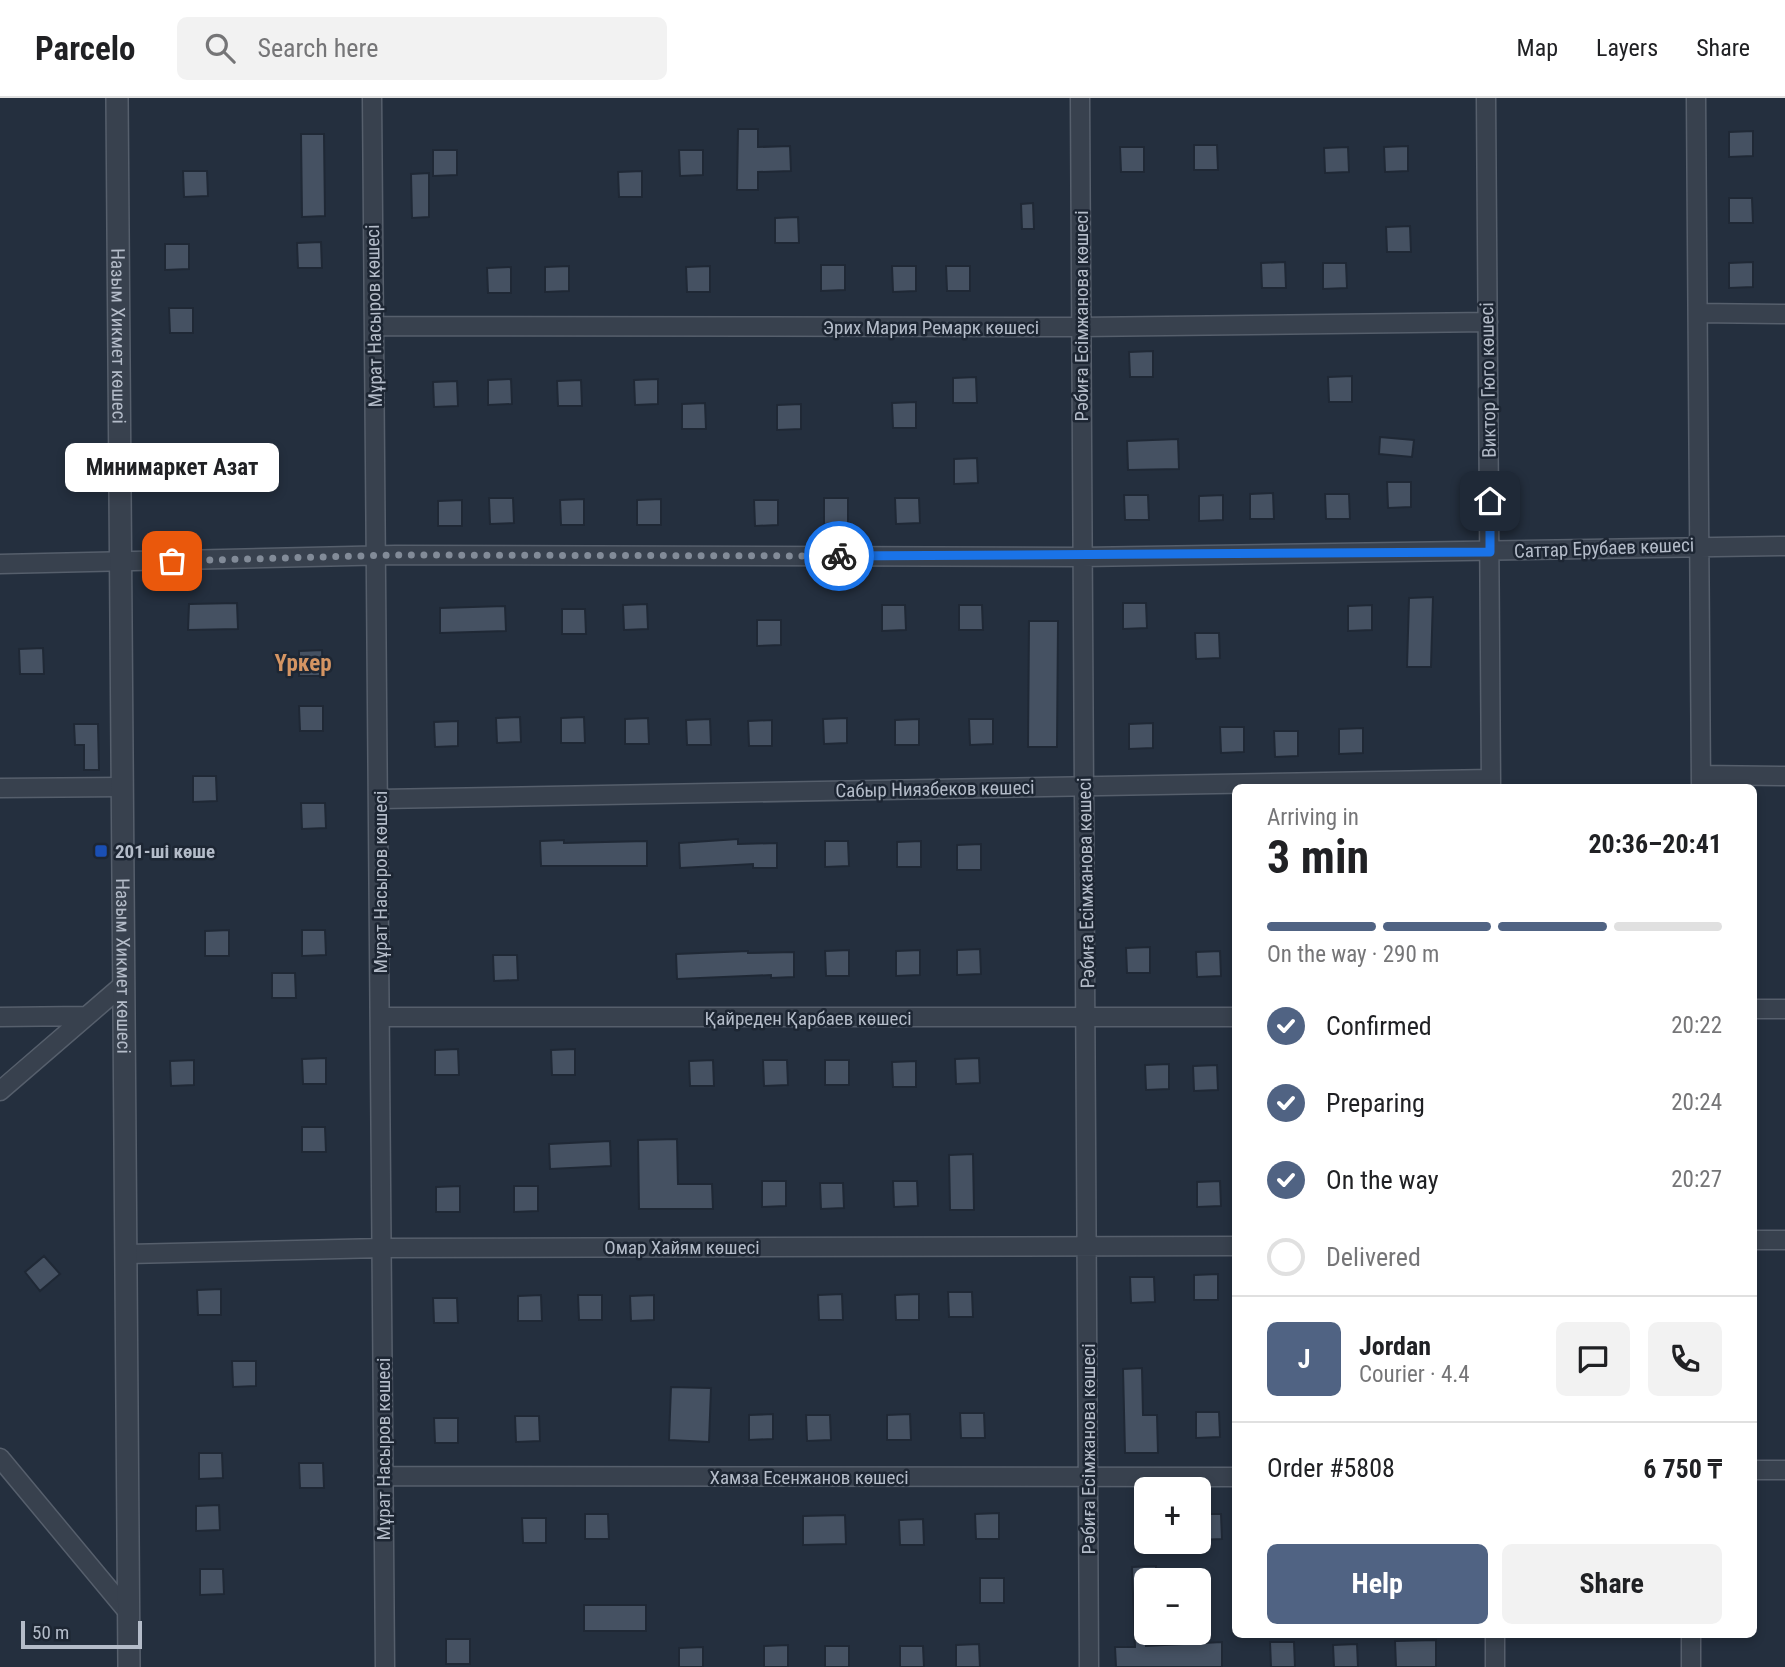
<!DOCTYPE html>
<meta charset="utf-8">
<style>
:root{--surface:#fff;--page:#f2f2f2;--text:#202124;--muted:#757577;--line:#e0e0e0;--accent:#506383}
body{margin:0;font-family:"Roboto Condensed",sans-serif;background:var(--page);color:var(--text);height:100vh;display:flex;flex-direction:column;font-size:26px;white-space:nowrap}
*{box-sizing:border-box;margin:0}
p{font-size:23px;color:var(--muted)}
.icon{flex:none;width:38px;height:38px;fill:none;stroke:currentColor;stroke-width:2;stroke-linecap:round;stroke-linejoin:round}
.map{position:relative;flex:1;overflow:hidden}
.sheet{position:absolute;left:1232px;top:686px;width:525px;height:854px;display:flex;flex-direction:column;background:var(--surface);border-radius:10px;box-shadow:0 4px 10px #0003}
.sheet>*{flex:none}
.fabs{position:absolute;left:1134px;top:1379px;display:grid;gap:14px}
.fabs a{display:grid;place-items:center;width:77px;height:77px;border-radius:10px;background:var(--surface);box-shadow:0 4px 10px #0003;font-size:35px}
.scale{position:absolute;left:21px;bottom:18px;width:121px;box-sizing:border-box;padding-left:7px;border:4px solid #b4bcc9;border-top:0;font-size:19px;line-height:24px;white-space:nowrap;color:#b4bcc9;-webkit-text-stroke:5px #1d2633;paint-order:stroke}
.pin{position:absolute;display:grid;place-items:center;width:60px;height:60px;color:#fff;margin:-30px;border-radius:14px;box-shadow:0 4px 10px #0006}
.courier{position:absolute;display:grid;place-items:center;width:70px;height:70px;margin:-35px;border:5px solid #1a73e8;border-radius:50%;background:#fff;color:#222;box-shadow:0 2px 9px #0007}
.bubble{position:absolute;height:49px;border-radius:10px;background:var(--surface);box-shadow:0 4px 10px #0003;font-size:23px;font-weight:700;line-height:49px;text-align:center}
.overview em{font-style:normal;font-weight:700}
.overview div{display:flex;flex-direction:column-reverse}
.overview{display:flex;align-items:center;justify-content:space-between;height:119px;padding:0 35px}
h1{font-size:46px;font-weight:700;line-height:52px}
.bar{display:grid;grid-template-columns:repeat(4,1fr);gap:10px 7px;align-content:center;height:84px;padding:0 35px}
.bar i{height:9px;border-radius:5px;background:var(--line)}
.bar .on{background:var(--accent)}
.bar p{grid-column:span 4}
.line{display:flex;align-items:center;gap:18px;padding:0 35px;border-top:2px solid var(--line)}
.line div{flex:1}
.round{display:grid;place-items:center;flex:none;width:74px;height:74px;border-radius:10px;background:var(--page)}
ol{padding:0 35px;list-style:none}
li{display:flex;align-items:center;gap:21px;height:77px}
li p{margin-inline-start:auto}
li .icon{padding:7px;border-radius:50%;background:var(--accent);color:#fff;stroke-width:4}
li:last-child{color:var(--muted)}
li i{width:38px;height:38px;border:4px solid var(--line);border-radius:50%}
.cta{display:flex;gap:14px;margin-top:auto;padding:14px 35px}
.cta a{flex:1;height:80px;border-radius:10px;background:var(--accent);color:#fff;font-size:28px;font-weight:700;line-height:80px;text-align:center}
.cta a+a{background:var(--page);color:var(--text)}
header{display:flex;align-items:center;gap:42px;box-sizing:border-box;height:98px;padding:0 35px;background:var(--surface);border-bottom:2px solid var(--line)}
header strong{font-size:33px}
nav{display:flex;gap:38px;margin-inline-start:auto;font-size:24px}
.search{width:490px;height:63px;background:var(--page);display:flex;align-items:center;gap:18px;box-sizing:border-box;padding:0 24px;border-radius:10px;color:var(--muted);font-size:26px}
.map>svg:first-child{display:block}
.building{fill:#455162;stroke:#1f2835;stroke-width:2}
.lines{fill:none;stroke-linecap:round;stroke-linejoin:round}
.minor-casing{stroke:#565f6c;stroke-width:21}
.tertiary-casing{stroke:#565f6c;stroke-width:24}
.minor{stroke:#38414e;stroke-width:18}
.tertiary{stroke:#38414e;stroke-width:21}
.done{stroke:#828b98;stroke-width:7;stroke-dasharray:0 12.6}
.route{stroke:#1a73e8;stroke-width:9}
.transit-dot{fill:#1a4fb4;stroke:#1d2633;stroke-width:2.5}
.labels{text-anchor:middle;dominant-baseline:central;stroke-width:5;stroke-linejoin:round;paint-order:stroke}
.street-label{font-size:19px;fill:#b4bcc9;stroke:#1d2633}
.poi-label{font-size:19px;font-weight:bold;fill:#b4bcc9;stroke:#1d2633;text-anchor:start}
.quarter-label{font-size:23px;font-weight:bold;fill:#d59563;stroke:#1d2633}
</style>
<header>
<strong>Parcelo</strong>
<div class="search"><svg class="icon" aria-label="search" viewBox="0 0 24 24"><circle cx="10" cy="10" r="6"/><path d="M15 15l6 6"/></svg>Search here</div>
<nav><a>Map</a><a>Layers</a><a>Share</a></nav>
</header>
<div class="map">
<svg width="1785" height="1569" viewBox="0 0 1785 1569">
<rect width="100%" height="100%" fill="#242f3e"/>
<path class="building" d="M 738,31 L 758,31 L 758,49 L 790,48 L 791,73 L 758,74 L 758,92 L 737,92 Z
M 1753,33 L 1753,58 L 1729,59 L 1729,34 Z
M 301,36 L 324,36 L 325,118 L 302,119 Z
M 1194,47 L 1217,47 L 1218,72 L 1194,72 Z
M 1408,48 L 1408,73 L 1385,74 L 1384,49 Z
M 1120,49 L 1144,49 L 1144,74 L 1121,74 Z
M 1348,49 L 1349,74 L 1325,75 L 1324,50 Z
M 433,52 L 457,52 L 457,77 L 433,78 Z
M 679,52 L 703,52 L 703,77 L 680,78 Z
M 183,73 L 207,73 L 208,98 L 184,99 Z
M 642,73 L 642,99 L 619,99 L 618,74 Z
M 429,75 L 429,119 L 412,120 L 411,76 Z
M 1729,100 L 1752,100 L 1753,125 L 1729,125 Z
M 1033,105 L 1034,131 L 1022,131 L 1021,106 Z
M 798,119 L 799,145 L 775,145 L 775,120 Z
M 1410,128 L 1411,154 L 1387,154 L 1386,129 Z
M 321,144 L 322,170 L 298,170 L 297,145 Z
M 165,146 L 189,146 L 189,171 L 165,172 Z
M 1285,164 L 1286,190 L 1262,190 L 1261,165 Z
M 1753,164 L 1753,189 L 1729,190 L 1729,165 Z
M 1323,165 L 1346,165 L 1347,190 L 1323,191 Z
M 821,167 L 845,167 L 845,192 L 821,193 Z
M 569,168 L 569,193 L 545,194 L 545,169 Z
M 710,168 L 710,194 L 687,194 L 686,169 Z
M 892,168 L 916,168 L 916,193 L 893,194 Z
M 946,168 L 970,168 L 970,193 L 947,193 Z
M 511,169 L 511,195 L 488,195 L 487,170 Z
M 169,210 L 193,210 L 193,235 L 170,235 Z
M 1153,253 L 1153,279 L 1130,279 L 1129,254 Z
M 1352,278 L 1352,304 L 1329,304 L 1328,279 Z
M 976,279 L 977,305 L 953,305 L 953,280 Z
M 511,281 L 512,306 L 488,307 L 488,282 Z
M 658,281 L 658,306 L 635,307 L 634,282 Z
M 581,282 L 582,308 L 558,308 L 557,283 Z
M 457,283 L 458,308 L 434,309 L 433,284 Z
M 916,304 L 916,330 L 893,330 L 892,305 Z
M 705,305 L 706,331 L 682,331 L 682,306 Z
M 801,306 L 801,331 L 777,332 L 777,307 Z
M 1380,339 L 1414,342 L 1412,359 L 1379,356 Z
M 1178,341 L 1179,371 L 1128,372 L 1127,343 Z
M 189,348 L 190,374 L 166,374 L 166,349 Z
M 977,360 L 978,385 L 954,386 L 954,361 Z
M 1387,384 L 1411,384 L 1411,409 L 1388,410 Z
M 1273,395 L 1274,421 L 1250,421 L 1250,396 Z
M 1325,396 L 1349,396 L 1350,421 L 1326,421 Z
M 1124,397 L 1148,397 L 1149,422 L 1125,422 Z
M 1223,397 L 1223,422 L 1199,423 L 1199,398 Z
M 489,400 L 513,400 L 514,425 L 490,426 Z
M 824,400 L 848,400 L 848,425 L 824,426 Z
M 895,400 L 919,400 L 920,425 L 896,426 Z
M 584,401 L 584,427 L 561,427 L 560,402 Z
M 661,401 L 661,427 L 637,427 L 637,402 Z
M 462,402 L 462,428 L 438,428 L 438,403 Z
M 754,402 L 778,402 L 778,427 L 755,428 Z
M 1433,499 L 1431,569 L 1407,569 L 1409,500 Z
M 237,505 L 238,531 L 188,532 L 189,506 Z
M 1123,505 L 1146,505 L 1147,530 L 1123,531 Z
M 647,506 L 648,531 L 624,532 L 623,507 Z
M 882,507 L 905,507 L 906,532 L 882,533 Z
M 959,507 L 982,507 L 983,532 L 959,532 Z
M 1372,507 L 1372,532 L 1348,533 L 1348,508 Z
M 505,508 L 506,533 L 440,535 L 440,510 Z
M 562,511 L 585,511 L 586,536 L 562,536 Z
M 757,522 L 781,522 L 781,547 L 757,548 Z
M 1029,523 L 1058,523 L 1057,649 L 1028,649 Z
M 1195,535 L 1219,535 L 1220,560 L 1196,561 Z
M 43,550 L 44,576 L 20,576 L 19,551 Z
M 322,552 L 323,578 L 299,578 L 299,553 Z
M 299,608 L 323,608 L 323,633 L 300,633 Z
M 520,619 L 521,644 L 497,645 L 496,620 Z
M 584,619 L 585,645 L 561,645 L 561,620 Z
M 648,620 L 649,646 L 625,646 L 625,621 Z
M 847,620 L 847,645 L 824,646 L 823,621 Z
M 710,621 L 711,647 L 687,647 L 686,622 Z
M 919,621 L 919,647 L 895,647 L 895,622 Z
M 969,621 L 993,621 L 993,646 L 970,647 Z
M 772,622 L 772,648 L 749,648 L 748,623 Z
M 458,623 L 458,648 L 435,649 L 434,624 Z
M 1153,625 L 1153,650 L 1129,651 L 1129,626 Z
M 74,626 L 98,626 L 99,672 L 84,672 L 84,647 L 75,647 Z
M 1220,629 L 1244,629 L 1244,654 L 1221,655 Z
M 1363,630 L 1363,655 L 1339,656 L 1339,631 Z
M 1274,633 L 1298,633 L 1298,658 L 1275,659 Z
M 193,678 L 216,678 L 217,703 L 193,704 Z
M 301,705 L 325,705 L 326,730 L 302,731 Z
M 738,741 L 738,746 L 777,745 L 777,770 L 753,770 L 753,766 L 680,770 L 679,745 Z
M 564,742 L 564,745 L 647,743 L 647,768 L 541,768 L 540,743 Z
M 825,743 L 848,743 L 849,768 L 825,769 Z
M 921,743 L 921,769 L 897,769 L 897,744 Z
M 981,746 L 981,772 L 957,772 L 957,747 Z
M 229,832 L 229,858 L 205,858 L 205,833 Z
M 302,832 L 325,832 L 326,857 L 302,858 Z
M 1150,849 L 1150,875 L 1127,875 L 1126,850 Z
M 980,851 L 981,876 L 957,877 L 957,852 Z
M 849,852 L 849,878 L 826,878 L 825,853 Z
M 920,852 L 920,877 L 896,878 L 896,853 Z
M 748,853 L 748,855 L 794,854 L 794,879 L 771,880 L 771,877 L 677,881 L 676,856 Z
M 1220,853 L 1221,878 L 1197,879 L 1196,854 Z
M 493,857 L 517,857 L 518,882 L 494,883 Z
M 272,875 L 295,875 L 296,900 L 272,900 Z
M 458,951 L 459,977 L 435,977 L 435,952 Z
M 575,951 L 575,977 L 552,977 L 551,952 Z
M 326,960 L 326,986 L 303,986 L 302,961 Z
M 979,960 L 980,985 L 956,986 L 955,961 Z
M 194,962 L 194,987 L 171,988 L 170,963 Z
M 713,962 L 714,988 L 690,988 L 689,963 Z
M 763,962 L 787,962 L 788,987 L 764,988 Z
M 825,962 L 849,962 L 849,987 L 825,987 Z
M 916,963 L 916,989 L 893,989 L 892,964 Z
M 1169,966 L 1169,991 L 1146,992 L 1145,967 Z
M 1217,967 L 1218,992 L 1194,993 L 1193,968 Z
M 302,1029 L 325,1029 L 326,1054 L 302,1054 Z
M 677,1041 L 678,1086 L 712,1086 L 713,1111 L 639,1111 L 638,1042 Z
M 610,1043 L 611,1068 L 550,1071 L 549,1046 Z
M 973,1056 L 974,1112 L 950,1112 L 949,1057 Z
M 762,1083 L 786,1083 L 786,1108 L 762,1109 Z
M 893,1083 L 917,1083 L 918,1108 L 894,1109 Z
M 1220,1083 L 1221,1108 L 1197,1109 L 1197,1084 Z
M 820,1085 L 843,1085 L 844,1110 L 821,1111 Z
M 460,1088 L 460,1114 L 436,1114 L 436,1089 Z
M 514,1088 L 538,1088 L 538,1113 L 514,1114 Z
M 44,1158 L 60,1176 L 40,1193 L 25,1174 Z
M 1218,1176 L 1218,1202 L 1194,1202 L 1194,1177 Z
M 1130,1179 L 1154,1179 L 1155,1204 L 1131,1205 Z
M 221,1191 L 221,1217 L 198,1217 L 197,1192 Z
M 948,1194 L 972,1194 L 973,1219 L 949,1219 Z
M 842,1196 L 843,1222 L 819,1222 L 818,1197 Z
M 919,1196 L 919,1222 L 896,1222 L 895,1197 Z
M 541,1197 L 542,1223 L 518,1223 L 518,1198 Z
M 578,1197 L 602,1197 L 602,1222 L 579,1222 Z
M 654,1197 L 654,1222 L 631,1223 L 630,1198 Z
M 433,1200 L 457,1200 L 458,1225 L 434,1225 Z
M 232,1263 L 256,1263 L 256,1288 L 233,1289 Z
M 1142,1270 L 1143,1317 L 1157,1317 L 1158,1355 L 1125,1355 L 1123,1271 Z
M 671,1289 L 711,1290 L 709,1344 L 669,1342 Z
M 1196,1314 L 1219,1314 L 1220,1339 L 1196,1340 Z
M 960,1315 L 984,1315 L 985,1340 L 961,1340 Z
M 773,1316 L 773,1341 L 749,1342 L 749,1317 Z
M 910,1316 L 911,1342 L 887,1342 L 887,1317 Z
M 806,1317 L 830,1317 L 831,1342 L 807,1343 Z
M 515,1318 L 539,1318 L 540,1343 L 516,1344 Z
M 434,1320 L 458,1320 L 458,1345 L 435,1345 Z
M 199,1355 L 222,1355 L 223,1380 L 199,1381 Z
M 299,1365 L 323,1365 L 324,1390 L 300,1390 Z
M 219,1407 L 220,1432 L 196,1433 L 196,1408 Z
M 999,1415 L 999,1441 L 976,1441 L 975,1416 Z
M 585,1416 L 608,1416 L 609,1441 L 585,1441 Z
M 1199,1416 L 1221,1416 L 1222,1441 L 1199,1442 Z
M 845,1417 L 846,1446 L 803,1447 L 803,1418 Z
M 522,1420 L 546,1420 L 546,1445 L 523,1445 Z
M 923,1421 L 924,1447 L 900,1447 L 899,1422 Z
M 1156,1468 L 1156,1482 L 1146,1482 L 1146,1548 L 1222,1544 L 1222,1569 L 1116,1569 L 1115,1549 L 1135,1549 L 1132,1469 Z
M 200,1471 L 223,1471 L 224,1496 L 200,1497 Z
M 980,1480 L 1004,1480 L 1004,1505 L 980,1505 Z
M 584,1507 L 646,1507 L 646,1533 L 584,1533 Z
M 446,1541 L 470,1541 L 470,1566 L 446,1566 Z
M 1436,1542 L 1436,1569 L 1396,1569 L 1395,1543 Z
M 1270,1544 L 1294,1544 L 1295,1569 L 1271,1569 Z
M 979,1546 L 980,1569 L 956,1569 L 956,1547 Z
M 1357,1546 L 1358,1569 L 1334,1569 L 1333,1547 Z
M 788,1547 L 788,1569 L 764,1569 L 764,1548 Z
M 825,1548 L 849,1548 L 849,1569 L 825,1569 Z
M 900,1548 L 923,1548 L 924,1569 L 900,1569 Z
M 703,1549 L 703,1569 L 679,1569 L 679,1550 Z"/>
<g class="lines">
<g class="minor-casing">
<path id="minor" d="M 372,0 L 385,1569
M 1080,0 L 1089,1569
M 1486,0 L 1491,690
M 1696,0 L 1701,690
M 1698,215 L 1785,216
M 374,228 L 1081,229 L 1488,224
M 0,466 L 395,457 L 1082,459 L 1785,448
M 1701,677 L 1785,678
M 0,690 L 122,689
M 380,701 L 1491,681
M 1754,911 L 1785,911
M 0,919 L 85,918
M 381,919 L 1236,919
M 0,993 L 124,886
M 1754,1142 L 1785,1142
M 128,1156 L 382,1150 L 1236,1148
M 0,1360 L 128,1514
M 1754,1372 L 1785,1372
M 383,1378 L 1236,1379
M 1495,1536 L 1495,1569
M 1691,1569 L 1691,1536"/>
</g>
<g class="tertiary-casing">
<g id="tertiary">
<path id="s1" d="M 117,0 L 129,1569"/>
</g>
</g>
<use href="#minor" class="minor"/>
<use href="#tertiary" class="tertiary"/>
</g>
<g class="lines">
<path class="done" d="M 172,463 L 395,457 L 839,458"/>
<path class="route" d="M 839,458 L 1490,454 L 1490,403"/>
</g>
<rect class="transit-dot" x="94" y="746" width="14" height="14" rx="3.5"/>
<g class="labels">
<g class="street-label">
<text transform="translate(374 218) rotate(-91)">Мұрат Насыров көшесі</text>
<text transform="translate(1081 218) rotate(-90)">Рәбиға Есімжанова көшесі</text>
<text x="931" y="229">Эрих Мария Ремарк көшесі</text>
<text stroke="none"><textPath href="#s1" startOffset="238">Назым Хикмет көшесі</textPath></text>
<text transform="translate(1488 282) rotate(-91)">Виктор Гюго көшесі</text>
<text transform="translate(1604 450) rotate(-2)">Саттар Ерубаев көшесі</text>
<text transform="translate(935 691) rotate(-1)">Сабыр Ниязбеков көшесі</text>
<text transform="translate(380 784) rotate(-90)">Мұрат Насыров көшесі</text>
<text transform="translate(1086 785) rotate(-91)">Рәбиға Есімжанова көшесі</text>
<text stroke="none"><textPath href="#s1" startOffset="868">Назым Хикмет көшесі</textPath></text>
<text x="808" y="920">Қайреден Қарбаев көшесі</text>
<text x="682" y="1149">Омар Хайям көшесі</text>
<text transform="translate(383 1351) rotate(-90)">Мұрат Насыров көшесі</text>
<text transform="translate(1088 1351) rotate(-90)">Рәбиға Есімжанова көшесі</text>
<text x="809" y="1379">Хамза Есенжанов көшесі</text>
</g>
<g class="poi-label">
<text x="115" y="753">201-ші көше</text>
</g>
<g class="quarter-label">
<text x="303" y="565">Үркер</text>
</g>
</g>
</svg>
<div class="fabs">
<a>+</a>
<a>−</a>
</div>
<div class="scale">50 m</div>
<div class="pin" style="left:172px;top:463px;background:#ea580c"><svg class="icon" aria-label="bag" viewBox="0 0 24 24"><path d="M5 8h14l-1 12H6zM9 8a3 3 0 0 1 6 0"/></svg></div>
<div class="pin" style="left:1490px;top:403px;background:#1f2937"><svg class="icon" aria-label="home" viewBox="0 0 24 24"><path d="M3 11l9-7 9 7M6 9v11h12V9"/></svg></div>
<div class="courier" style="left:839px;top:458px"><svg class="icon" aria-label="bike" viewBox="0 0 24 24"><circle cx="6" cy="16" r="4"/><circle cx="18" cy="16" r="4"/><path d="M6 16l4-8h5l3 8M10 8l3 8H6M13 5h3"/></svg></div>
<div class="bubble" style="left:65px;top:345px;width:214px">Минимаркет Азат</div>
<section class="sheet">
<div class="overview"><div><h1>3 min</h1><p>Arriving in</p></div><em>20:36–20:41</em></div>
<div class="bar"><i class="on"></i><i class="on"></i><i class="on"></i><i></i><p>On the way · 290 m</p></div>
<ol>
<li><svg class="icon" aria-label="check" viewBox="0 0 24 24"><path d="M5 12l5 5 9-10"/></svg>Confirmed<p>20:22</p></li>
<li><svg class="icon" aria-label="check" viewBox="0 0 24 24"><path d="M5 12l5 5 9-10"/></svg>Preparing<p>20:24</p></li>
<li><svg class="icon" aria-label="check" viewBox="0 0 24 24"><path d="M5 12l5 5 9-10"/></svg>On the way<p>20:27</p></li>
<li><i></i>Delivered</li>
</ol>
<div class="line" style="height:126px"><b class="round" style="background:var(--accent);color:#fff">J</b><div><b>Jordan</b><p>Courier · 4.4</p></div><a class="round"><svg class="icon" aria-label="chat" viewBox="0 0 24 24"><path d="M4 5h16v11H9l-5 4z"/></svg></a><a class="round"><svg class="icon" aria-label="phone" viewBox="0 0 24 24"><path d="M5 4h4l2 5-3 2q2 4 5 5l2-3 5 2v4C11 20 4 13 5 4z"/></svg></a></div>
<div class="line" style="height:91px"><div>Order #5808</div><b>6 750 ₸</b></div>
<div class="cta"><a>Help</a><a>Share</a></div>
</section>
</div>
